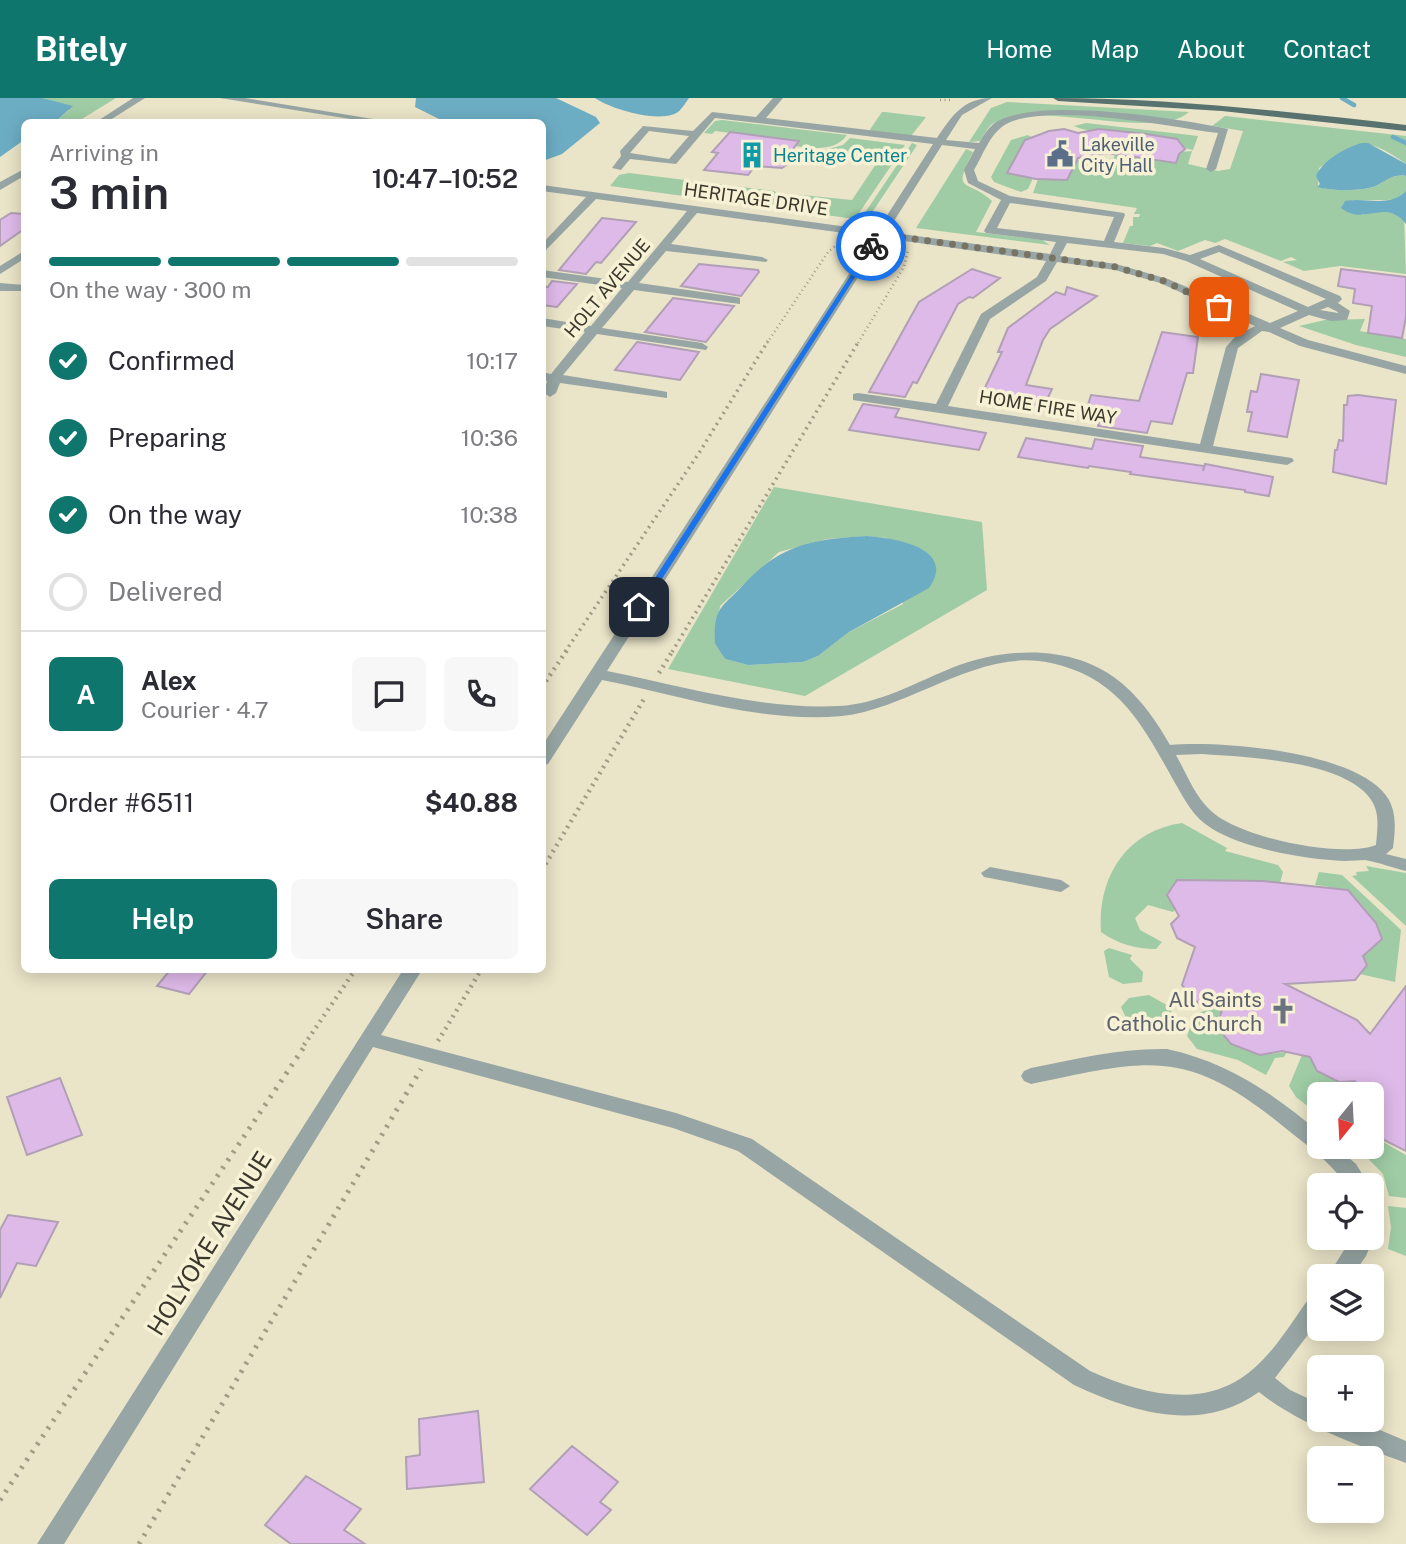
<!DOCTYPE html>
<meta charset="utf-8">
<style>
:root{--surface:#fff;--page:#f7f7f7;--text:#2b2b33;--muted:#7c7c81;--line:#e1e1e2;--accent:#0f766e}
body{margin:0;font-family:"Public Sans",sans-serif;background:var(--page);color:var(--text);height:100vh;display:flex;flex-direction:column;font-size:26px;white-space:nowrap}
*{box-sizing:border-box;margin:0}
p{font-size:23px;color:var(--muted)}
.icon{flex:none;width:38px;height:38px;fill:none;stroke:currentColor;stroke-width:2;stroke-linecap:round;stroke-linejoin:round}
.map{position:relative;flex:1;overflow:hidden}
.details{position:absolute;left:21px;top:21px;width:525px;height:854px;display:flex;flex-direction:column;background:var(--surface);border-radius:10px;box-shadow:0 4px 18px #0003}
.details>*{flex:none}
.needle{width:46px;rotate:198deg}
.controls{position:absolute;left:1307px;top:984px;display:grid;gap:14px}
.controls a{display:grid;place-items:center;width:77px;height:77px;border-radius:10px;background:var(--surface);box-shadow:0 4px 18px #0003;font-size:35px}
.pin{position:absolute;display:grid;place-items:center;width:60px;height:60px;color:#fff;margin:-30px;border-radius:14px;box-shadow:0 4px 10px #0006}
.courier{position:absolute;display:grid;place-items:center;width:70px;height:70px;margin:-35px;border:5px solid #1a73e8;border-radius:50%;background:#fff;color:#222;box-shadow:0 2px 9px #0007}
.overview em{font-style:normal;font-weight:600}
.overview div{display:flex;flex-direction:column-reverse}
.overview{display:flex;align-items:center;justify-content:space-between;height:119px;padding:0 28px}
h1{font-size:46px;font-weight:600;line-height:52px}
.bar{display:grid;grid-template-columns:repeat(4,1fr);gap:10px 7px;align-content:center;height:84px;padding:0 28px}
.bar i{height:9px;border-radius:5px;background:var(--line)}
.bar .active{background:var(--accent)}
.bar p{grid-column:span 4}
.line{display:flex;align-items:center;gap:18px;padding:0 28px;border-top:2px solid var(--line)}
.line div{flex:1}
.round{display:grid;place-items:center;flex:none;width:74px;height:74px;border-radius:10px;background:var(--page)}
ol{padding:0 28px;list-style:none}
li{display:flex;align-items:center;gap:21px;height:77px}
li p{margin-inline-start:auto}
li .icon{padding:7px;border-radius:50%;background:var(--accent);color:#fff;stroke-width:4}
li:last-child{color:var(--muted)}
li i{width:38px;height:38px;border:4px solid var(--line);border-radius:50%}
.primary-button{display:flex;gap:14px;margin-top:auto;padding:14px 28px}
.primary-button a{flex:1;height:80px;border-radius:10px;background:var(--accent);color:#fff;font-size:28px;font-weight:600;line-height:80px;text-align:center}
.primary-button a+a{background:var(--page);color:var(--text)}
header{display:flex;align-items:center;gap:42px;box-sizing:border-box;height:98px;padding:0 35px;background:var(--accent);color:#fff}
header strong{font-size:33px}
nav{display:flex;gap:38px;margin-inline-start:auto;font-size:24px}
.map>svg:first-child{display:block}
.green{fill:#9fcca5;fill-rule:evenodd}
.water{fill:#6dadc4}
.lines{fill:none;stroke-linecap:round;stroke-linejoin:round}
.stream{stroke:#6dadc4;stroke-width:4.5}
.building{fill:#debae8;stroke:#b19fb6;stroke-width:2}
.path-far3{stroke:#a09c87;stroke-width:2.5;stroke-dasharray:1 3.5;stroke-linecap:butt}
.path-far2{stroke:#a09c87;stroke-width:3.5;stroke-dasharray:2 4.5;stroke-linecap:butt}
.path-far1{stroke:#a09c87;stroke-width:4.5;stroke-dasharray:2 5;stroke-linecap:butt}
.path{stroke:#a09c87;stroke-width:5;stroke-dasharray:2.5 7;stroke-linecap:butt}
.minor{fill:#97a6a4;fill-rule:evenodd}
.major{fill:#58736f;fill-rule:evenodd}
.route{fill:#1a73e8}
.done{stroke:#787463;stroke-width:7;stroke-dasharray:0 12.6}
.labels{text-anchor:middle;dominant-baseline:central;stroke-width:7;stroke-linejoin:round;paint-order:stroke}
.far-service-label{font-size:18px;fill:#4e5e75;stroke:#f7f1d5;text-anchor:start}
.far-culture-label{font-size:18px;fill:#0d838f;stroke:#f7f1d5;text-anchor:start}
.far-street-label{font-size:18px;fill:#3a382c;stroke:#f7f1d5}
.worship-label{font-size:21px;fill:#5b616d;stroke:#f7f1d5;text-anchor:end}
.near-street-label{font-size:24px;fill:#3a382c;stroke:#f7f1d5}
</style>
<header>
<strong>Bitely</strong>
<nav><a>Home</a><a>Map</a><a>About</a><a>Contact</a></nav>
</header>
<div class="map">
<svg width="1406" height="1446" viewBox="0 0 1406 1446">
<rect width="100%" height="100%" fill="#eae4c8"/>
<path class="green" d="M 42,0 L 116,0 L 77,24 L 55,24 L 69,12 Z
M 1007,4 L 1189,14 C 1156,44 1038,0 992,26 C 987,30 984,38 980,43 L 969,44 L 991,10 Z
M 882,14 L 885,14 L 926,19 L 911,38 L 869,33 Z
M 1225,18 L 1406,38 L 1406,66 C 1364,36 1358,44 1319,70 L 1318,89 C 1335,93 1352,93 1369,90 C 1385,87 1386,76 1406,78 L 1406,93 L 1396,101 L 1387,102 L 1351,102 L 1362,117 L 1384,112 L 1404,119 L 1406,176 L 1340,168 L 1304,173 L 1283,164 L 1297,162 L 1291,159 L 1281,163 L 1225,141 L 1215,145 L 1205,142 L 1178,153 L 1157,145 L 1150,148 L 1123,145 L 1130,128 L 1133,128 L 1133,119 L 1139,119 L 1140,116 L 1134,116 L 1137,110 L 1033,95 L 1038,81 L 1067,82 L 1077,62 L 1095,65 L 1114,60 L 1115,54 L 1176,65 L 1180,54 L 1192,53 L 1188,66 L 1218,73 L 1230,71 L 1243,33 L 1212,28 Z
M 722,22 L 847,37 C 835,54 814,50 795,48 L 798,43 L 715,33 L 712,36 L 704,35 L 715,23 Z
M 1086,25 L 1198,38 L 1193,52 C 1178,50 1161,39 1145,36 C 1124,31 1092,37 1074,28 Z
M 1028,37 L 1037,43 L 1023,46 L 1008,74 L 1033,80 L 1028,91 L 1021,94 L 994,84 L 991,79 L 1011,42 Z
M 850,40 L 905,47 L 855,121 L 788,112 L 796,99 L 802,97 L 852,102 L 880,60 L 821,53 L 843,47 Z
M 912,45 L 917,47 L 867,122 L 860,122 Z
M 966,51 L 973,54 C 951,97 967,80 992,103 L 976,134 L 1042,142 L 1050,147 L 916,130 Z
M 629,75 L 774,93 L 781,97 L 772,110 L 610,88 L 619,77 Z
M 1365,221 L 1360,233 L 1406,241 L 1406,259 L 1356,247 L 1299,228 L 1325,222 Z
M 774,389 L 982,424 L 987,492 L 805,598 L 668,571 ZM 867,438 L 887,440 L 903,506 L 849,534 L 818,558 L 803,564 L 748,567 L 725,561 L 715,546 L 720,508 L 779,454 L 827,441 Z
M 1182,725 L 1227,750 L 1225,753 L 1278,767 L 1283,774 L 1280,785 L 1177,782 L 1167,797 L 1175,812 L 1173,814 L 1148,807 L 1135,820 L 1140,832 L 1162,844 L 1156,851 C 1136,851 1118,846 1101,834 C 1097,781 1125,733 1182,725 Z
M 1366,768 L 1406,775 L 1406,828 L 1352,778 L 1357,777 L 1356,774 L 1369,773 Z
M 1319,774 L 1342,777 L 1401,832 L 1395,884 L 1360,876 L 1367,867 L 1363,858 L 1382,841 C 1369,808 1352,790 1315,787 Z
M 1109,850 L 1132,857 L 1130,861 L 1143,874 L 1142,884 L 1123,886 L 1109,879 L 1104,853 Z
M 1149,897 L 1172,910 L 1169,923 L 1132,933 L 1121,909 L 1129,900 Z
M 1222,907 L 1228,916 L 1220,919 L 1217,929 L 1225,939 L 1240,944 L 1238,949 L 1260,957 L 1287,954 L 1284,959 L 1275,960 L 1266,977 L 1238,962 L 1197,951 L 1187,938 L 1195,916 Z
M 1302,957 L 1310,959 L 1317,973 L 1337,982 L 1339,990 L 1354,988 L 1365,996 L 1320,996 L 1319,1017 L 1296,999 L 1289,988 Z
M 1372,1030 L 1378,1041 L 1406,1057 L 1406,1100 L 1389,1098 L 1383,1076 L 1356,1048 L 1372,1048 Z
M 1388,1108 L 1406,1110 L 1406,1158 L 1388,1151 L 1391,1129 Z"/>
<path class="water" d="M 0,0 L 42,0 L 73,8 L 55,24 L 24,24 L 24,42 L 0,59 Z
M 416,0 L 556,0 L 596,19 L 600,25 L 562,56 L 543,63 L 542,24 L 445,24 L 415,9 Z
M 595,0 L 689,0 C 686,4 682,11 678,14 C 661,26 610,11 595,0 Z
M 1362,45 L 1368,45 L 1406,66 L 1406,78 C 1389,75 1384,87 1369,90 C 1352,93 1334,93 1317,89 L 1320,86 L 1316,78 C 1322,63 1346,49 1362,45 Z
M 1406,93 L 1406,126 C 1385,99 1365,129 1341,110 L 1345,103 C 1367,99 1389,110 1406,93 Z
M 867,438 C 892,440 958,449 929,490 L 849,534 L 818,558 L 803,564 L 748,567 L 725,561 L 715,546 C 713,507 723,510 744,486 C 781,446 814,441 867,438 Z"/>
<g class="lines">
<path class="stream" d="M 1342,0 L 1354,7
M 1393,39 L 1406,45"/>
</g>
<path class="building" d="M 1064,31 L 1078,35 L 1099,31 L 1146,36 L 1177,41 L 1185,51 L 1179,56 L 1176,65 L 1107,55 L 1078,60 L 1067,82 L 1036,81 L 1007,75 L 1025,42 L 1049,33 Z
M 730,34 L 799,43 L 790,55 L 790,64 L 782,70 L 755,68 L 748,77 L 704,72 L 718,55 L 712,54 Z
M 11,115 L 24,116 L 24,131 L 0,148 L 0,122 Z
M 602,120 L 636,124 L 601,165 L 596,164 L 586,176 L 559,172 Z
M 699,166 L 758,172 L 759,174 L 741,198 L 681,188 Z
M 972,171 L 1000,180 L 973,200 L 969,199 L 958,206 L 917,285 L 913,284 L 905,299 L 869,294 L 919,204 Z
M 1341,171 L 1406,179 L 1406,219 L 1402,240 L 1368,235 L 1372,208 L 1353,205 L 1355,191 L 1338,188 Z
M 552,183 L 577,186 L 557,209 L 542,207 L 542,188 L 548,189 Z
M 1067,189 L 1097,198 L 1050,231 L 1043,242 L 1026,287 L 1052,291 L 1044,308 L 981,298 L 1002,254 L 998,254 L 1008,230 L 1056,194 L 1065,197 Z
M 673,200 L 734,208 L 706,244 L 645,234 Z
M 1162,234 L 1198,239 L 1193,275 L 1187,275 L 1172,326 L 1151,323 L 1147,335 L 1098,328 L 1101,316 L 1086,314 L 1091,297 L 1139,303 Z
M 637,244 L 699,254 L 680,282 L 615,272 Z
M 1261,276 L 1299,282 L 1287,339 L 1248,333 L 1252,314 L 1247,314 L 1251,293 L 1257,294 Z
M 1358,297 L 1396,302 L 1386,386 L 1333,374 L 1335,352 L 1337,352 L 1339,342 L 1343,343 L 1344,307 L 1347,307 L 1348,298 Z
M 863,306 L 899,311 L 895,319 L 986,335 L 979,352 L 849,332 Z
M 1026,340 L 1092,351 L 1095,341 L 1143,348 L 1140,359 L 1204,368 L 1203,373 L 1205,366 L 1273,379 L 1269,398 L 1245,394 L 1245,392 L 1130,376 L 1131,374 L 1089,368 L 1088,370 L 1018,359 Z
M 1177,782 L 1263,783 L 1348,792 L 1376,825 L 1382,841 L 1363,858 L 1367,867 L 1355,882 L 1285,886 L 1357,922 L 1370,936 L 1406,888 L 1406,1053 L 1380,1040 L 1372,1020 L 1372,996 L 1359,990 L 1355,983 L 1339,984 L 1317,973 L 1310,959 L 1282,953 L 1260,957 L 1231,946 L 1217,929 L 1222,912 L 1198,905 L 1182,887 L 1195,849 L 1177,840 L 1171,826 L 1179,818 L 1167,797 Z
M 170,872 L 208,872 L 189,896 L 157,888 Z
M 60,980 L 82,1037 L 27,1057 L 7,999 Z
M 8,1117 L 58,1124 L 36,1168 L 17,1165 L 0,1200 L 0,1132 Z
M 478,1313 L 484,1384 L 407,1391 L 406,1359 L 420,1357 L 419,1321 Z
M 572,1348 L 618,1384 L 600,1404 L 611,1412 L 587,1437 L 530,1391 Z
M 306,1378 L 361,1411 L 344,1432 L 365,1446 L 291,1446 L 265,1427 Z"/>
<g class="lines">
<path class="path-far3" d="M 940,2 L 953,2
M 767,245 L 828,154 L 839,145
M 858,245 L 904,169 L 908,152"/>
<path class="path-far2" d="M 565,554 L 699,355 L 768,243
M 672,554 L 859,243"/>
<path class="path-far1" d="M 659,575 L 673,552
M 542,589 L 567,552
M 542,772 L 644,601
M 438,943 L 481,872
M 304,947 L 355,872"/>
<path class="path" d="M 0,1402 L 306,946
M 139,1446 L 421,971"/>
<path class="minor" d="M 133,0 L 145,0 L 107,24 L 96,24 Z
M 220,0 L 245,0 L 391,24 L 369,24 Z
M 773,0 L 783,0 L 766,20 L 937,40 C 951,19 963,0 992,0 L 962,17 L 946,42 L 979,45 C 984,37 990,26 1000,22 C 1047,0 1175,20 1228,31 L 1216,71 L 1211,74 L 1206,71 L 1218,35 C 1171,29 1041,2 1003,28 C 989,38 983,57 974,72 L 978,83 L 1010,98 L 1124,115 L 1125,117 L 1114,144 L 1164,150 L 1190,157 L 1219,147 L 1340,198 L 1342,201 L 1338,205 L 1350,213 L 1347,222 L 1331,223 L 1309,217 L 1280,230 L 1308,242 L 1406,268 L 1406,276 L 1300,248 L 1269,234 L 1262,233 L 1238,250 L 1213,348 L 1292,360 L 1294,363 L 1287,367 L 853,302 L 853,296 L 858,295 L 936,306 L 981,216 L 1037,179 L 1046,163 L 883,140 L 607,573 C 683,588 760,612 839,608 C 880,606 916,584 954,569 C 1009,548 1079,546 1125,588 C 1144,605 1158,626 1170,647 C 1220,642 1363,654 1389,702 C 1397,718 1395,733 1393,750 L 1386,756 L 1406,761 L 1406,773 C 1393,770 1378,764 1365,762 C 1358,762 1351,763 1344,763 C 1305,761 1244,751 1211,730 C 1193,719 1185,702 1175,685 C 1143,628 1120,580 1051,565 C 980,549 912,610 842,618 C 763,626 679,597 602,582 L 548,666 L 542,667 L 542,648 L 873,139 L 697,115 L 671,146 L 762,159 L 768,162 L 766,164 L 666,153 L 639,185 L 736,199 L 740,200 L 740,206 L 634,192 L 602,230 L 702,245 L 708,249 L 706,252 L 597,236 L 563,277 L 662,293 L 667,294 L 667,300 L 560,285 L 556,295 L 550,299 L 544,295 L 547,283 L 542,282 L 542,274 L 551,276 L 585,234 L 542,228 L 542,220 L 591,228 L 622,190 L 542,179 L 542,172 L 628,184 L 687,113 L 596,101 L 542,156 L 542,146 L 586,99 L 542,93 L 542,87 L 877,133 L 933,46 L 715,20 L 676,66 L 630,61 L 621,72 L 612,70 L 621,58 L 620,53 L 643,28 L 693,33 L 712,14 L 756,19 ZM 649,33 L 689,38 L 669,61 L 630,55 ZM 942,47 L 975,51 L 964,72 L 968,85 L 1001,102 L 984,133 L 986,135 L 1056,144 L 1050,156 L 887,134 ZM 1010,105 L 1114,119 L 1104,143 L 997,130 ZM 1067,145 L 1163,156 L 1186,163 L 1298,213 L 1270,225 L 1168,181 L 1116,166 L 1060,158 ZM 1219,154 L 1326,201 L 1308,209 L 1200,161 ZM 1057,164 L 1115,172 L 1160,185 L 1255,228 L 1236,238 L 1226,249 L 1200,346 L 948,308 L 990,221 L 1046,183 ZM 1328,209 L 1338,214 L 1338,215 L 1320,212 ZM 1202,656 C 1244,659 1350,662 1373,705 C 1380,718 1377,733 1376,747 C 1340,761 1237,739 1210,712 C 1195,698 1186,675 1176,657 Z
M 24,71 L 24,78 L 0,92 L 0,84 Z
M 24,153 L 24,161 L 0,176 L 0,168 Z
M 0,185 L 24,187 L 24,193 L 0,193 Z
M 990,769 L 1061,782 L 1070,788 L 1061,794 L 984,779 L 981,775 Z
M 403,872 L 422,872 L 381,937 L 676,1015 L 752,1041 L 1090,1273 C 1142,1296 1204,1313 1252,1272 C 1276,1252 1293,1222 1312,1196 L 1320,1194 L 1320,1221 L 1275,1280 L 1290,1292 L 1320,1306 L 1320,1321 L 1354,1321 L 1406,1343 L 1406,1365 C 1357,1347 1300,1327 1259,1294 C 1201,1336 1132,1314 1074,1287 L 738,1053 L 673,1030 L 373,949 L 64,1446 L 37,1446 Z
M 1167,951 C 1227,964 1273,995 1320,1035 L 1320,1048 L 1335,1048 L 1356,1066 L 1369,1087 L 1346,1087 C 1331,1064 1305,1046 1284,1029 C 1185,948 1148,962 1031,986 L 1024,983 L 1021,978 L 1024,973 L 1031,970 C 1076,961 1120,950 1167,951 Z
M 1372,1135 L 1374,1139 L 1366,1158 L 1352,1178 L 1328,1178 L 1352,1139 L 1372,1139 Z"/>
<path class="major" d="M 1053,0 C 1171,0 1289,14 1406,27 L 1406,33 L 1222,13 L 1058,3 Z"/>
</g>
<path class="route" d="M 871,146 L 875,148 L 644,509 L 635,511 Z"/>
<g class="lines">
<path class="done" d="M 871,148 L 880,136 L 1116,169 L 1164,183 L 1219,209"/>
</g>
<defs>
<g id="civic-bare" transform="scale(2.1)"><path d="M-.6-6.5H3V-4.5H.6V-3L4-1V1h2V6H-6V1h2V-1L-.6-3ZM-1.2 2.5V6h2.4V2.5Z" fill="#5c6f8a" stroke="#f7f1d5" stroke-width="2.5" paint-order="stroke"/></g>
<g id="building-bare" transform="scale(2.1)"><path d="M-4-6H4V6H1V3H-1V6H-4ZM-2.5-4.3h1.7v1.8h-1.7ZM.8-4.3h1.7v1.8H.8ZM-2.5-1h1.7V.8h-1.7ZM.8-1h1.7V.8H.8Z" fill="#0f9aa8" stroke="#f7f1d5" stroke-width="2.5" paint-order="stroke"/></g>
<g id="church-bare" transform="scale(2.1)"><path d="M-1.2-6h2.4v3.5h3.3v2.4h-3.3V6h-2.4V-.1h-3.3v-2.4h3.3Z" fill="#6b7280" stroke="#f7f1d5" stroke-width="2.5" paint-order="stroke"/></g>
</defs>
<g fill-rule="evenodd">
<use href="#civic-bare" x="1060" y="56"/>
<use href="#building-bare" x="752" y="57"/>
<use href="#church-bare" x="1283" y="913"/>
</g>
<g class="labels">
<g class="far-service-label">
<text x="1081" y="46">Lakeville<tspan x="1081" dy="21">City Hall</tspan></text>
</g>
<g class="far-culture-label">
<text x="773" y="57">Heritage Center</text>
</g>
<g class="far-street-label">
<text transform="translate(756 101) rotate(8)">HERITAGE DRIVE</text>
<text transform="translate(607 190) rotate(-50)">HOLT AVENUE</text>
<text transform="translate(1048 309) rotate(9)">HOME FIRE WAY</text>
</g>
<g class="worship-label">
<text x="1262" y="901">All Saints<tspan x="1262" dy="24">Catholic Church</tspan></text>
</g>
<g class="near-street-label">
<text transform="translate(209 1145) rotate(-58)">HOLYOKE AVENUE</text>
</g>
</g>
</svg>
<div class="controls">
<a><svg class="needle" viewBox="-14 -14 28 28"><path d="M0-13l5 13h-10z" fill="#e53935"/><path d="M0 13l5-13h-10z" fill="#7c7c81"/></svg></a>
<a><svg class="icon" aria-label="locate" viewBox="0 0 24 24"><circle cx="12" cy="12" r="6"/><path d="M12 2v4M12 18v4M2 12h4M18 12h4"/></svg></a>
<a><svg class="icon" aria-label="layers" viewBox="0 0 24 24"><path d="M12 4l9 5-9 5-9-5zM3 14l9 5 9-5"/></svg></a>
<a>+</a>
<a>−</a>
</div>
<div class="pin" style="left:1219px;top:209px;background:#ea580c"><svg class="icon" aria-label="bag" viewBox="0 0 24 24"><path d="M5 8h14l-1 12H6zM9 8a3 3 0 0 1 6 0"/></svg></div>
<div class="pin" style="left:639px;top:509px;background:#1f2937"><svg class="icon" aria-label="home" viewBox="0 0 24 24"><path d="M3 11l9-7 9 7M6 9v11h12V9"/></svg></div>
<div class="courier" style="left:871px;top:148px"><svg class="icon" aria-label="bike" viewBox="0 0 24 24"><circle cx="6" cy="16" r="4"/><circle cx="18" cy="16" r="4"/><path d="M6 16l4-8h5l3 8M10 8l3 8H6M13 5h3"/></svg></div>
<section class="details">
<div class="overview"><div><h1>3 min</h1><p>Arriving in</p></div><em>10:47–10:52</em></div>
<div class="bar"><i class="active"></i><i class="active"></i><i class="active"></i><i></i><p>On the way · 300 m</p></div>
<ol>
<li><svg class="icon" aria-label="check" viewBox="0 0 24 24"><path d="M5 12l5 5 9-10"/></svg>Confirmed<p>10:17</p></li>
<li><svg class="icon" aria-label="check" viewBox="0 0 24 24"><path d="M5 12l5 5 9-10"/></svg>Preparing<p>10:36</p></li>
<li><svg class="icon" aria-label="check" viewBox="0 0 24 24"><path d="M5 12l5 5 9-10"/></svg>On the way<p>10:38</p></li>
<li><i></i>Delivered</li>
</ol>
<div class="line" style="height:126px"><b class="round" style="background:var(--accent);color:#fff">A</b><div><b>Alex</b><p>Courier · 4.7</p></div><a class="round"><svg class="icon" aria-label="chat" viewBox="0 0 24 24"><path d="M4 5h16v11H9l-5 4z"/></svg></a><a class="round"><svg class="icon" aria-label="phone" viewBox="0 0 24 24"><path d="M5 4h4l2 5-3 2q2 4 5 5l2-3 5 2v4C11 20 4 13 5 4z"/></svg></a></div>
<div class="line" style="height:91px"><div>Order #6511</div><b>$40.88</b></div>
<div class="primary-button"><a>Help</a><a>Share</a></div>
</section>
</div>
